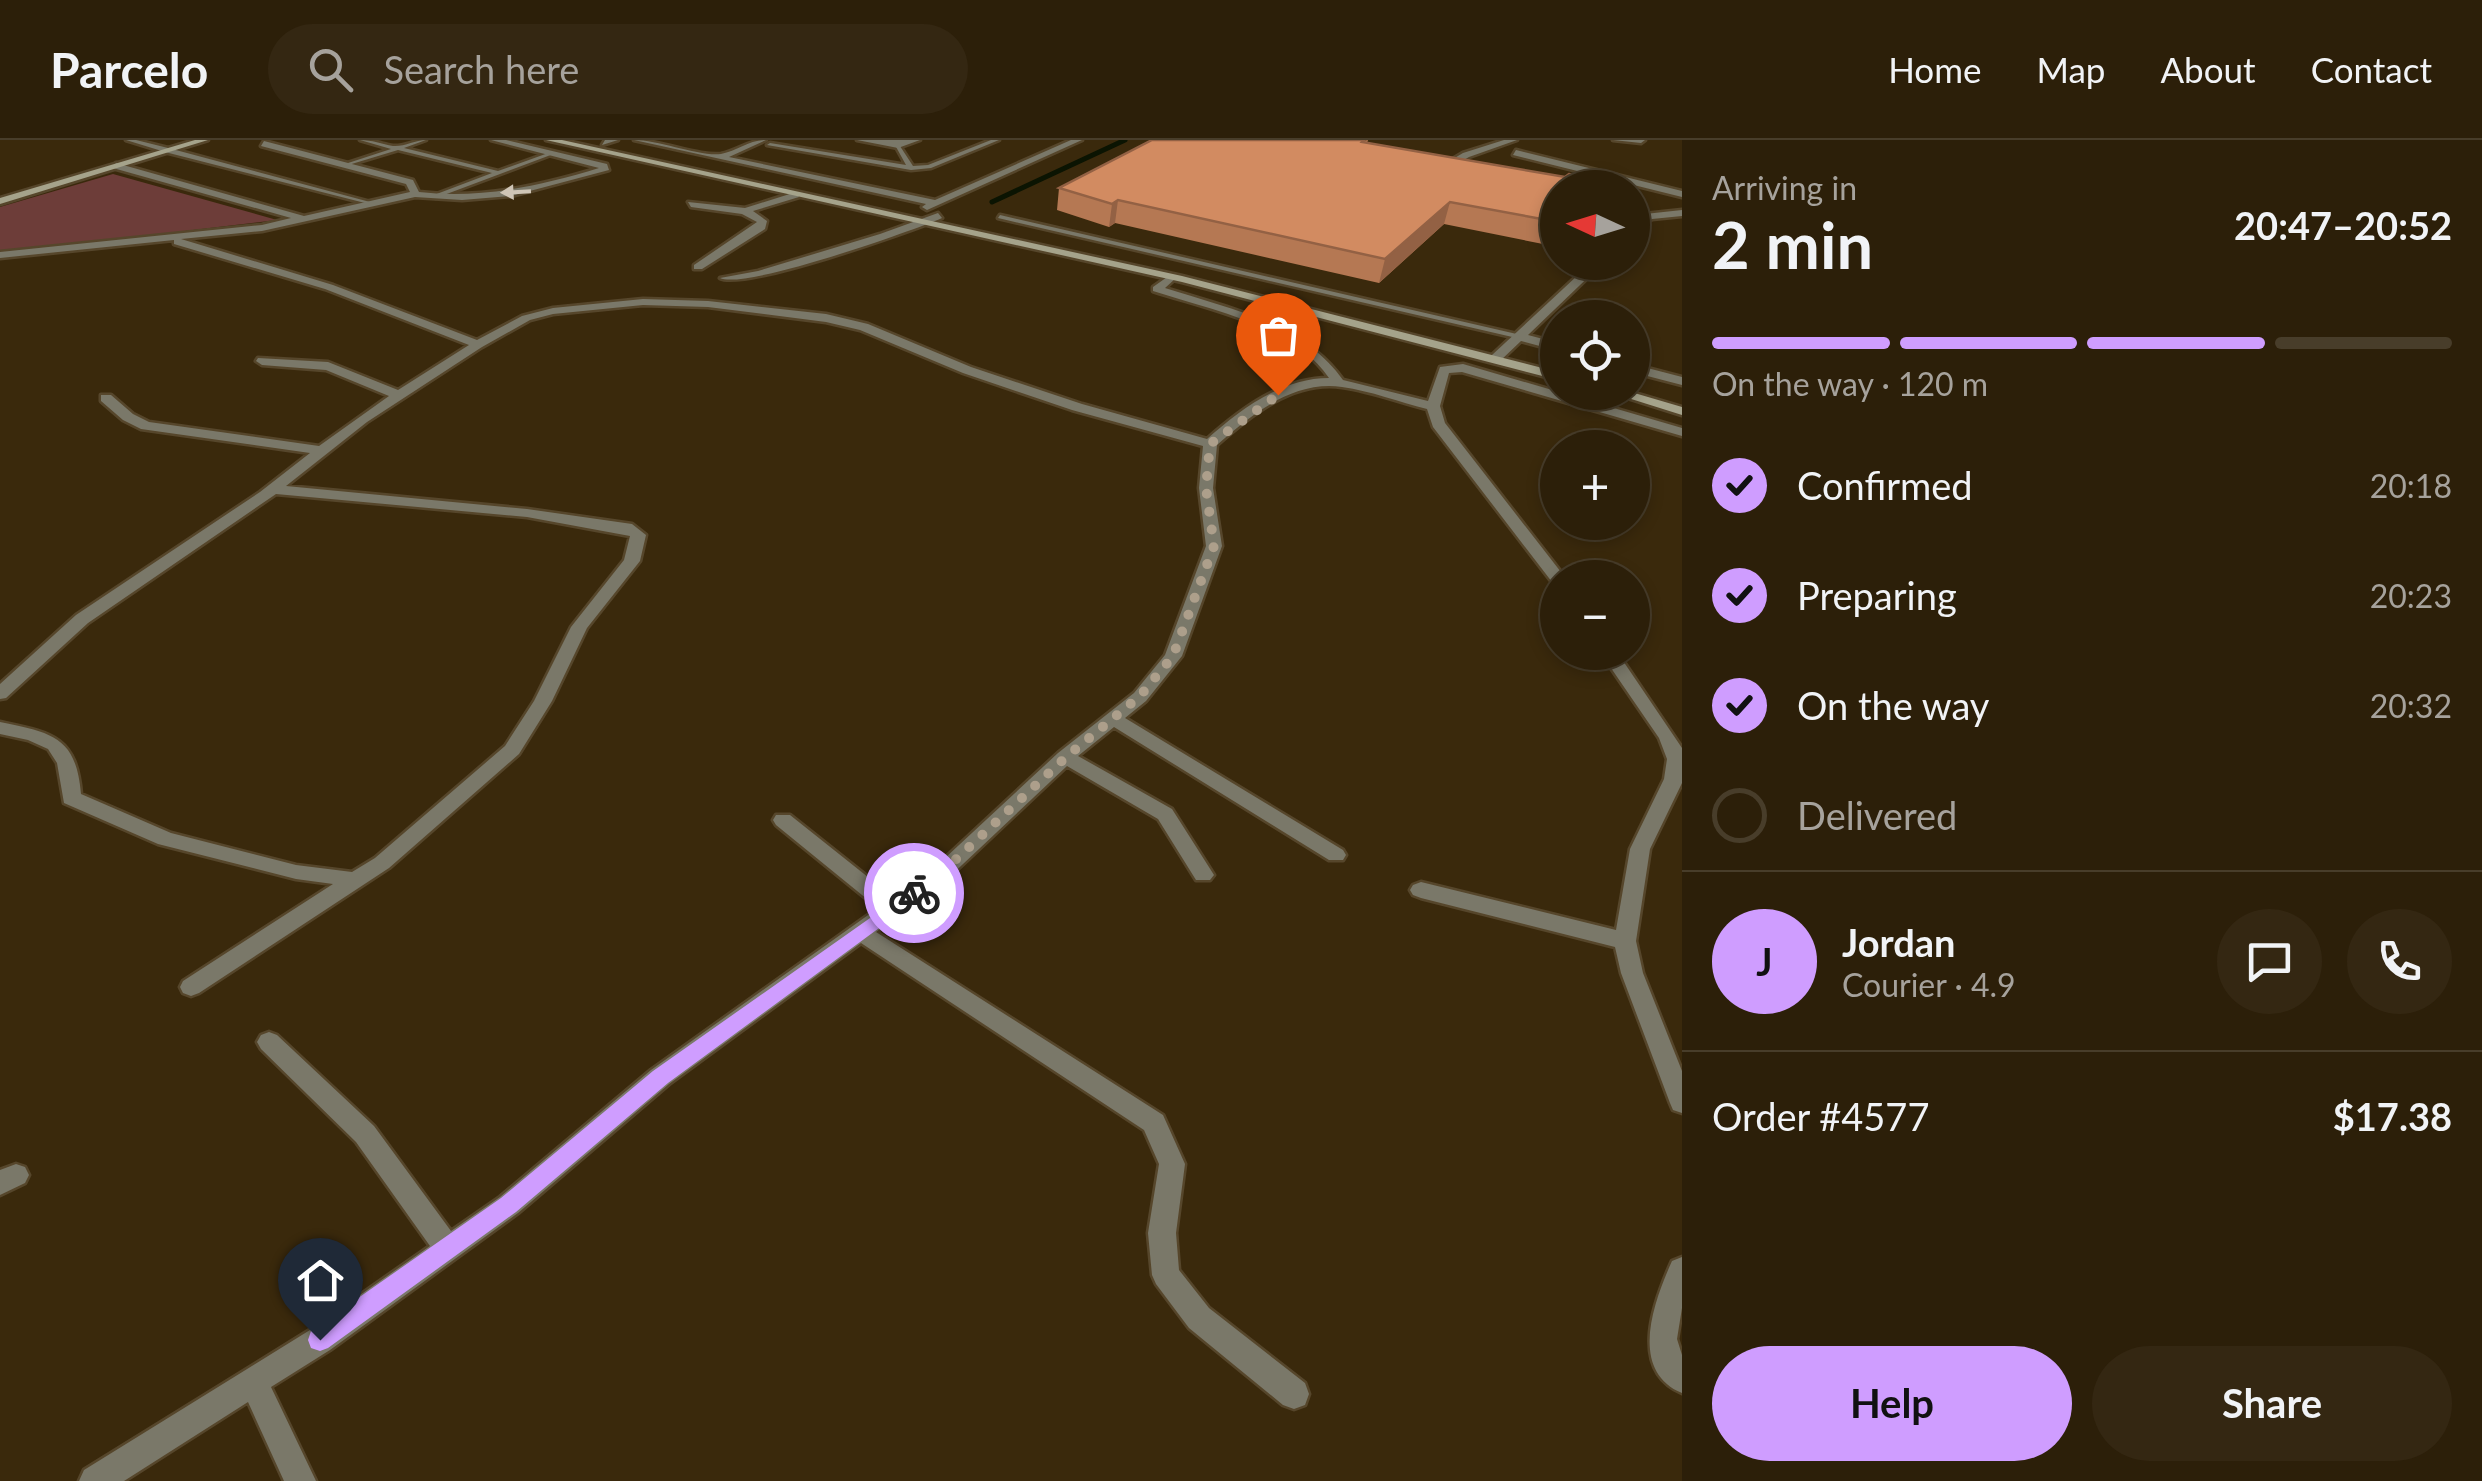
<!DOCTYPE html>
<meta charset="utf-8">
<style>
:root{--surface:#2c1f09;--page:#342712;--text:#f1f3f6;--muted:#a6a29c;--line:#483d2a;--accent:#cf9dff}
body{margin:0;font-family:Lato,sans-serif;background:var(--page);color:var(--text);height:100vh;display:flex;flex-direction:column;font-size:38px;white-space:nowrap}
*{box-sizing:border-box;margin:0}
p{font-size:32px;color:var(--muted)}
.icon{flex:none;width:55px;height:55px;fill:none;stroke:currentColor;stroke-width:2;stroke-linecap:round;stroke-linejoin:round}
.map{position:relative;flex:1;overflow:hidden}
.details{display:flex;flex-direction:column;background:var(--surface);width:800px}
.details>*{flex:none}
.needle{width:65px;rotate:274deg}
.tools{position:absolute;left:1540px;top:30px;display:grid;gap:20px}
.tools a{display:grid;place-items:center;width:110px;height:110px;border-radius:50%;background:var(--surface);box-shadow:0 5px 15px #0003,0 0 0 2px var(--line);font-size:50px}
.pin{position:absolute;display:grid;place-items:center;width:85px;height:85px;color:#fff;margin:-102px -42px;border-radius:50% 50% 50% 0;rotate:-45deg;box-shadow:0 0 10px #0007}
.pin .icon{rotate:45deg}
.courier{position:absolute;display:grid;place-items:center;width:100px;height:100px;margin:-50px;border:8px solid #cf9dff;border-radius:50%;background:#fff;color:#222;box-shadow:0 2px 12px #0007}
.head em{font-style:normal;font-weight:700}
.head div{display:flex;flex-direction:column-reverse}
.head{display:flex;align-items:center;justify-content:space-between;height:170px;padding:0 30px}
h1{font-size:65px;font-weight:700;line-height:75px}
.bar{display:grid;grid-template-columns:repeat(4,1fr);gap:15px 10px;align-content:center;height:120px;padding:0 30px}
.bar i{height:12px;border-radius:8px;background:var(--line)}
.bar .active{background:var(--accent)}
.bar p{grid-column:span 4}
.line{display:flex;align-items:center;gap:25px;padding:0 30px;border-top:2px solid var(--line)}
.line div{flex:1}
.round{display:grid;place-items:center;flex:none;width:105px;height:105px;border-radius:52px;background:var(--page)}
ol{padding:0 30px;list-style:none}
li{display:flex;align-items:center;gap:30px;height:110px}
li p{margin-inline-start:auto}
li .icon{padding:10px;border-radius:50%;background:var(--accent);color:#111;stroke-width:4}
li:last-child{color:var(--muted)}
li i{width:55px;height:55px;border:5px solid var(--line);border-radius:50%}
.button{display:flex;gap:20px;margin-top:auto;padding:20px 30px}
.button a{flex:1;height:115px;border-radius:60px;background:var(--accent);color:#111;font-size:40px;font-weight:700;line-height:115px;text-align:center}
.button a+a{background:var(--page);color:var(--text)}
header{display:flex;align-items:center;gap:60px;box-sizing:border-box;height:140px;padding:0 50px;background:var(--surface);border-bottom:2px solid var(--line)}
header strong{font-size:48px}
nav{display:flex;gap:55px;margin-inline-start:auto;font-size:35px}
.search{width:700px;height:90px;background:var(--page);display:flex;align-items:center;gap:25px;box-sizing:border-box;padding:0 35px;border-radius:55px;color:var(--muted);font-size:38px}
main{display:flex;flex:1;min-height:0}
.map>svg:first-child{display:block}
.green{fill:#6d3d39}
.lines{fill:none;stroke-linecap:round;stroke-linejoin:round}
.stream{stroke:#0b1402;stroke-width:5}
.lane-casing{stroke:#56462b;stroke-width:5}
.street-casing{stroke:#56462b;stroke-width:5}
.secondary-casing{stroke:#56462b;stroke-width:5}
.lane{fill:#7a7869;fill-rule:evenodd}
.street{fill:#7a7869;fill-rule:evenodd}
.secondary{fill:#a5a38b;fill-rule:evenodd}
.wall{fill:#b57853}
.shaded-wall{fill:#936144}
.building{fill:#d28b61;stroke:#936144;stroke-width:2.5}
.oneway{fill:#cfc5b6}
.route{fill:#cf9dff}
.done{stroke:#ad9f8b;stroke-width:10;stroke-dasharray:0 18}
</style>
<header>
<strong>Parcelo</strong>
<div class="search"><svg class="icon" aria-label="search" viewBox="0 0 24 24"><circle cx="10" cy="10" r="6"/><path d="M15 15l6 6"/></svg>Search here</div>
<nav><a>Home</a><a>Map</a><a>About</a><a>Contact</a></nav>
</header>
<main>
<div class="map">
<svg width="1682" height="1341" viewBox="0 0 1682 1341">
<rect width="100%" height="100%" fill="#3a290c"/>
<path class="green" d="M 113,34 L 277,80 L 0,113 L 0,67 Z"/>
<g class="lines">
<path class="stream" d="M 992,62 L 1125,0"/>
<g class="lane-casing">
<path id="lane" d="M 126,0 L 136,0 L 172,9 L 370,62 L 365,63 L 165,12 Z
M 360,0 C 372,0 382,4 393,6 C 404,7 415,0 426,0 L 404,8 L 498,31 L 551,12 L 556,13 L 436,58 L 434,55 L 492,33 L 398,10 L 345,26 L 345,24 L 391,9 Z
M 991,0 L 999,0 L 931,28 L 911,30 L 767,5 L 770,3 L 906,25 L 895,5 L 898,3 L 913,26 L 928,25 Z
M 1000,75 L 1521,195 L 1525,197 L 1521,199 L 998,78 Z"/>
</g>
<g class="street-casing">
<path id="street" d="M 491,0 L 506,0 L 607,24 L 609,30 L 511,56 L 462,60 L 415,57 L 262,91 L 181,99 L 333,145 L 477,200 L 522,176 L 553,168 L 643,159 L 708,161 L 826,174 L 868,184 L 971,227 L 1082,264 L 1207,299 C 1241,269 1282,238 1329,238 C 1293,185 1211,170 1153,151 L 1153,147 L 1170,135 L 1176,138 L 1165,148 C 1227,168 1303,183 1343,240 L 1428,261 L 1440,227 L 1463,224 L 1682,288 L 1682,296 L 1462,232 L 1449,233 L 1440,266 L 1445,283 L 1564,436 L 1558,438 L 1558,444 L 1552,442 L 1433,287 L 1427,269 C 1399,262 1371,251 1342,247 C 1293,240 1251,275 1217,305 L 1213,348 L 1222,406 L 1182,516 L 1146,561 L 1125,578 L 1343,710 L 1346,715 L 1343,720 L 1329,720 L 1114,587 L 1078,616 L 1172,669 L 1214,735 L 1210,740 L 1196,740 L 1158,679 L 1067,626 L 945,741 L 876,792 L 1163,975 L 1185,1024 L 1176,1093 L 1179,1130 L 1209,1168 L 1305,1243 L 1309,1254 L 1305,1265 L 1294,1269 L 1283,1265 L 1189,1188 L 1156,1144 L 1152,1135 L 1148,1093 L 1159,1024 L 1144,990 L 861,803 L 669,944 L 518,1073 L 330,1210 L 271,1247 L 316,1341 L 284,1341 L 248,1262 L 124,1341 L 79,1341 L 84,1330 L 310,1190 L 430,1106 L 356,1002 L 261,909 L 257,902 L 261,895 L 269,892 L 277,895 L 374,986 L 451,1091 L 500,1057 L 651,930 L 878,768 L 776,685 L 773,680 L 776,675 L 790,675 L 893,757 L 931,731 L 1058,613 L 1134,553 L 1165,515 L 1206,406 L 1199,348 L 1203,306 L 1072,270 L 963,233 L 860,190 L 826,182 L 708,167 L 643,165 L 553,174 L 530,180 L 482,207 L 367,282 L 286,346 L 527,369 L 632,384 L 646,395 L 640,421 L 587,488 L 552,561 L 519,614 L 389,728 L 199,853 L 191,856 L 183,853 L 180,847 L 183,841 L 333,744 L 296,739 L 158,704 L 64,663 L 57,623 L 48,609 L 28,600 L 0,594 L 0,582 C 52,593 76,596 81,654 L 171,693 L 296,725 L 352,732 L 375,718 L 505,606 L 534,561 L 571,487 L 624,420 L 630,396 L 527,377 L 276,354 L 88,483 L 6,558 L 0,559 L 0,544 L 76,475 L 260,352 L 310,313 L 141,289 L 123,280 L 101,261 L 101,255 L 111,255 L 133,274 L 149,282 L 319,306 L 389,256 L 326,230 L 262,225 L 256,221 L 258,218 L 328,222 L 398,250 L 469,205 L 325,149 L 174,104 L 174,100 L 0,118 L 0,112 L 262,85 L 291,78 L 113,28 L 116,23 L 304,76 L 410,52 L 406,44 L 261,6 L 264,1 L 413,40 L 419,52 C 481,59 540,46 599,28 Z
M 605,0 L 618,0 L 602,5 Z
M 634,0 C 659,0 701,17 721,14 C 737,11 749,0 766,0 L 729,17 L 935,60 L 1071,0 L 1082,0 L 927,70 L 922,67 L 926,64 Z
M 857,0 L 920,0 L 898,8 Z
M 1504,0 L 1517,0 L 1469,17 L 1444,31 L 1436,29 L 1463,13 Z
M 1613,0 L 1645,0 L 1641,3 Z
M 1516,10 L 1682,51 L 1682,57 L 1513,15 Z
M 796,52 L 799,57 L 753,71 L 767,81 L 765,89 L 702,129 L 694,129 L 694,125 L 757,82 L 742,74 L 691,67 L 688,62 L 745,68 Z
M 1682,70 L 1682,76 L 1652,79 L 1632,93 L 1632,84 L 1645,74 Z
M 938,73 L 942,78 C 910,92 744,150 720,138 L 758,131 L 880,94 Z
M 1592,122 L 1604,122 L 1528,195 L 1558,203 L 1558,211 L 1521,201 L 1500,221 L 1492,221 L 1492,215 Z
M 1632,224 L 1682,237 L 1682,245 L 1632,232 Z
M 1600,512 L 1617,512 L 1682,608 L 1682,643 L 1650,709 L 1636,801 L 1643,833 L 1682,931 L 1682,973 L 1673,970 L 1670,963 L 1621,833 L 1615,807 L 1421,758 L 1413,755 L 1410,750 L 1413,745 L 1421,742 L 1616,790 L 1630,709 L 1664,639 L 1667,619 L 1659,598 Z
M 16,1024 L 25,1027 L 29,1035 L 25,1043 L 0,1055 L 0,1030 Z
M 1682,1117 L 1682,1168 L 1677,1199 L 1682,1215 L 1682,1253 C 1627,1230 1655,1159 1672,1121 Z"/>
</g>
<g class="secondary-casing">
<path id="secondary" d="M 195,0 L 208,0 L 0,64 L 0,58 Z
M 546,0 L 562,0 L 1182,136 L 1558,232 L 1558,240 L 1182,142 Z
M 1609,252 L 1631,252 L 1682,267 L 1682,275 Z"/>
</g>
<use href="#lane" class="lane"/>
<use href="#street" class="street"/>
<use href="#secondary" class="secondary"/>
</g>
<path class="wall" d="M 1368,0 L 1367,3 L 1565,37 L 1584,36 L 1580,48 L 1558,48 L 1558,107 L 1444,84 L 1379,143 L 1115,83 L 1109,87 L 1057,70 L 1059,48 Z"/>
<path class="shaded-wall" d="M 1584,36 L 1580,48 L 1571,48 Z
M 1118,60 L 1115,83 L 1109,87 L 1112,64 Z
M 1450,62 L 1444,84 L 1379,143 L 1385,119 Z"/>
<path class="building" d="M 1152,0 L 1364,0 L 1362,2 L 1565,37 L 1569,34 L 1584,36 L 1571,48 L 1558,48 L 1558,82 L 1450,62 L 1385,119 L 1118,60 L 1112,64 L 1059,48 Z"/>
<defs><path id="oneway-solid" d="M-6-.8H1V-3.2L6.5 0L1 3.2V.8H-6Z" transform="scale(2.5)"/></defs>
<use class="oneway" href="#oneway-solid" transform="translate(516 52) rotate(177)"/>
<path class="route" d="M 914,747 L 923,753 L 920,758 L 668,943 L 516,1072 L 328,1208 L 320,1211 L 311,1208 L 308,1200 L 311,1191 L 501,1058 L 653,931 Z"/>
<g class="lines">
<path class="done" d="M 914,753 L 938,736 L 1065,618 L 1140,556 L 1173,516 L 1214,406 L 1206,348 L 1210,304 L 1278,255"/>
</g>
</svg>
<div class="tools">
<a><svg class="needle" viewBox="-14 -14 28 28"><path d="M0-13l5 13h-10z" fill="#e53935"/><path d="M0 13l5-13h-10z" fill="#a6a29c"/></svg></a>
<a><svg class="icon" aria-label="locate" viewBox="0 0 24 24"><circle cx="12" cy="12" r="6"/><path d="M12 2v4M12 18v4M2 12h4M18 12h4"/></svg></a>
<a>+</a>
<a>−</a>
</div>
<div class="pin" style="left:1278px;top:255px;background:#ea580c"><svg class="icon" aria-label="bag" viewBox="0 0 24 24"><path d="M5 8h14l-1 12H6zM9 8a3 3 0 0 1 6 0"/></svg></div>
<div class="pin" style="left:320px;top:1200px;background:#1f2937"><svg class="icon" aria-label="home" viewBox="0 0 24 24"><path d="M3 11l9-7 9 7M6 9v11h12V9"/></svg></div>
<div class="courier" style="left:914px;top:753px"><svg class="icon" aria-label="bike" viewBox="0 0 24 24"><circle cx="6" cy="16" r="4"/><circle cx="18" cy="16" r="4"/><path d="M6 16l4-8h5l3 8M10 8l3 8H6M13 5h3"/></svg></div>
</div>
<section class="details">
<div class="head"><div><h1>2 min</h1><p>Arriving in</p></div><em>20:47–20:52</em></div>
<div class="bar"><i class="active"></i><i class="active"></i><i class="active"></i><i></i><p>On the way · 120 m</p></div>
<ol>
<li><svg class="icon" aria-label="check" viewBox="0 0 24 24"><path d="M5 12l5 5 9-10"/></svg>Confirmed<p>20:18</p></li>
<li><svg class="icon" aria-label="check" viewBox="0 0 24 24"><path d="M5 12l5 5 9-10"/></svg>Preparing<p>20:23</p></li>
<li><svg class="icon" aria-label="check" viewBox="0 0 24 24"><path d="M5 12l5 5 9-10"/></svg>On the way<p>20:32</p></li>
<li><i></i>Delivered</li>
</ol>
<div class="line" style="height:180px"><b class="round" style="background:var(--accent);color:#111">J</b><div><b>Jordan</b><p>Courier · 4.9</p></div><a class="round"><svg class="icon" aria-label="chat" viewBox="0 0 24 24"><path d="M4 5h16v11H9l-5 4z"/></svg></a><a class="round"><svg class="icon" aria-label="phone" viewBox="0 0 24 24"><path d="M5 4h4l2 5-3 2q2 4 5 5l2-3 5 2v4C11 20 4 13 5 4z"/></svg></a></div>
<div class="line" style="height:130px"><div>Order #4577</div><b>$17.38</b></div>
<div class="button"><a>Help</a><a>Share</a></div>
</section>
</main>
